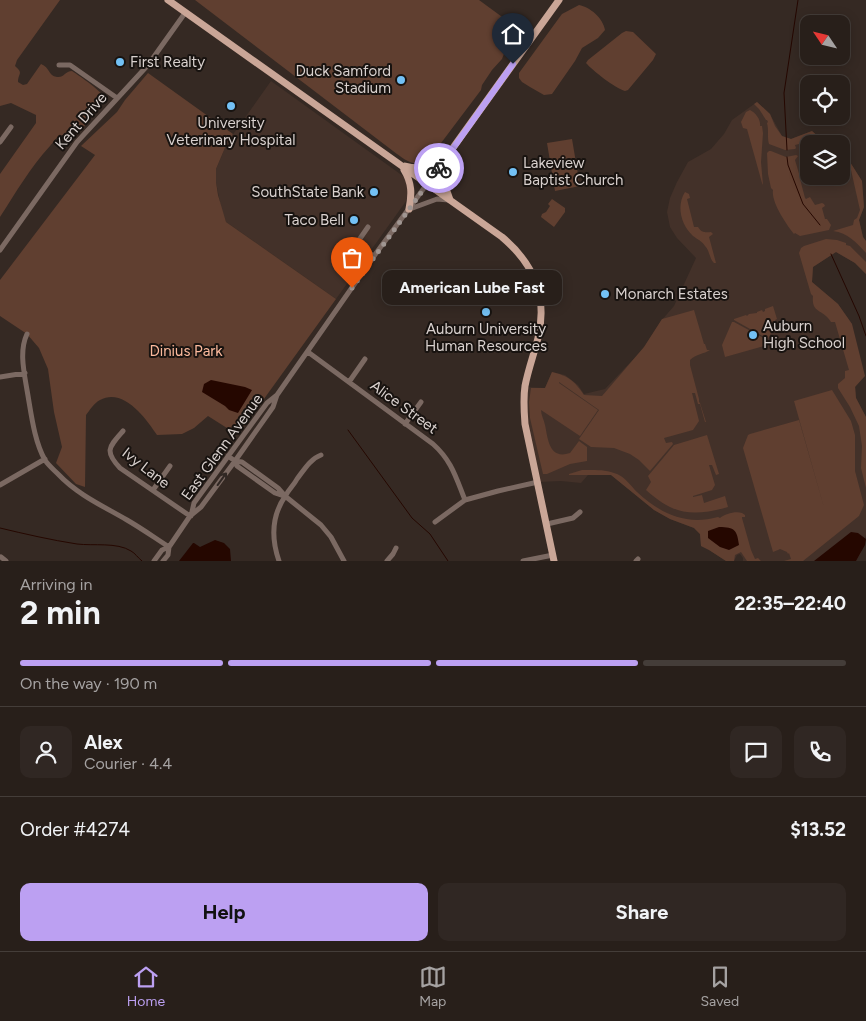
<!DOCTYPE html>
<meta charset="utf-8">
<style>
:root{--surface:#281f1a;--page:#302723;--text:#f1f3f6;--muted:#a5a2a2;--line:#443d39;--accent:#bca0f2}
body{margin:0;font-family:Figtree,sans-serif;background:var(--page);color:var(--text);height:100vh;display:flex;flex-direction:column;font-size:19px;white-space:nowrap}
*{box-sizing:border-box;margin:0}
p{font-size:16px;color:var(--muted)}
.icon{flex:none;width:28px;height:28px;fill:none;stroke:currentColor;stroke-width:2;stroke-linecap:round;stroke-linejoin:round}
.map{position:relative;height:561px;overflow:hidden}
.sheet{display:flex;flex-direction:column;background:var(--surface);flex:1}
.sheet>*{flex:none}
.needle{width:32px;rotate:305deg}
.fabs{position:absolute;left:800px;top:15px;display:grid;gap:10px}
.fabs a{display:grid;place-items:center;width:50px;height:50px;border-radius:10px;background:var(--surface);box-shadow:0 2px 12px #0003,0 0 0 1px var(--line);font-size:25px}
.pin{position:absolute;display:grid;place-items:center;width:42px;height:42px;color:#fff;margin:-51px -21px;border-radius:50% 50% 50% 0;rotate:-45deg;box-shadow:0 0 5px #0007}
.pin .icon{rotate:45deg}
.courier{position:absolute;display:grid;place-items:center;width:50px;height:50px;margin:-25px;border:4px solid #bca0f2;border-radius:50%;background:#fff;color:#222;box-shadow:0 1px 6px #0007}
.bubble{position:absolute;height:35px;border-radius:10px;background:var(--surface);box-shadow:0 2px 12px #0003,0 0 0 1px var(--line);font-size:16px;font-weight:700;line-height:35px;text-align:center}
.headline em{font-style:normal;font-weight:700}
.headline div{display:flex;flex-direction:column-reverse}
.headline{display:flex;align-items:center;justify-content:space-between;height:85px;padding:0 20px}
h1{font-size:32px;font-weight:700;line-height:38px}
.bar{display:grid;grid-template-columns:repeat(4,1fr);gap:8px 5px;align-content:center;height:60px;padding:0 20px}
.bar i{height:6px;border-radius:4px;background:var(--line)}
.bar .current{background:var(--accent)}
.bar p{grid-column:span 4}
.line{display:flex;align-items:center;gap:12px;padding:0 20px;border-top:1px solid var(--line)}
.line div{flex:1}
.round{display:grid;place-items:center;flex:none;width:52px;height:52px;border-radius:10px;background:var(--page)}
.button{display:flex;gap:10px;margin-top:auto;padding:10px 20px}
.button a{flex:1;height:58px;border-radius:10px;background:var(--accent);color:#111;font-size:20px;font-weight:700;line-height:58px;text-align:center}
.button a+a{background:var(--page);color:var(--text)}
.menu{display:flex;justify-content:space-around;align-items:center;height:70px;border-top:1px solid var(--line);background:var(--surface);font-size:14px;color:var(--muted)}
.menu a{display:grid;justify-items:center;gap:2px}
.menu .current{color:var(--accent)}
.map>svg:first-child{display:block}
.built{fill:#433129}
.green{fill:#603f30}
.water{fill:#250700}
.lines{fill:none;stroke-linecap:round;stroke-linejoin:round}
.stream{stroke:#250700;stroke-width:1}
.minor{stroke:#7b6962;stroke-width:5}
.major{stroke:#caa697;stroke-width:7}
.oneway{stroke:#312824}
.done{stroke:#a09692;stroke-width:5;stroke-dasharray:0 9}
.route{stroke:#bca0f2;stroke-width:6}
.poi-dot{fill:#73c1f5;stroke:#181310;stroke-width:2}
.labels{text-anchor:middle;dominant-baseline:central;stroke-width:4;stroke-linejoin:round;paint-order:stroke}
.poi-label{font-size:15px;fill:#d9d1ce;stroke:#181310;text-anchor:start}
.street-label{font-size:15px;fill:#d9d1ce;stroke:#181310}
.park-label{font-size:15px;fill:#fbb99c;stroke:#181310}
</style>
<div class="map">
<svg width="866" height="561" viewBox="0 0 866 561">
<rect width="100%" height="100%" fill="#352923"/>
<path class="built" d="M 271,81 L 403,176 L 407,182 L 409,197 L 336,299 L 226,222 L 221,208 L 216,182 L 216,169 L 227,143 Z
M 757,102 L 770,114 L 782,136 L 791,139 L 812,131 L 827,144 L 809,144 L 809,176 L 841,176 L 841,155 L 850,162 L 862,181 L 864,207 L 859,220 L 863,237 L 866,241 L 866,274 L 855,263 L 836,252 L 813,267 L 812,282 L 838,304 L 852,324 L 856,398 L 866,417 L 866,535 L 861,553 L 856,561 L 743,561 L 743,558 L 740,554 L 737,555 L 734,561 L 726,561 L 709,550 L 701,546 L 700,534 L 694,528 L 670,519 L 654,510 L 611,475 L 588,475 L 581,483 L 561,481 L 538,482 L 525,424 L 525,387 L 545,388 L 552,372 L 565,375 L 578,385 L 584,394 L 605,389 L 643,349 L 661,321 L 674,306 L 696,258 L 677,238 L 670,227 L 667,212 L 670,198 L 677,182 L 688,162 L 711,149 L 724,134 L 732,120 Z"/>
<path class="green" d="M 0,0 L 60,0 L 17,60 L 15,66 C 24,74 18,73 18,82 L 23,85 L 27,84 L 41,64 C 50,67 48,76 57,77 C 64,78 65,71 72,71 C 81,77 102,91 105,99 L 79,133 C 69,142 67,131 58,137 C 55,139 53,143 50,146 C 30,168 16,192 0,217 L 0,174 L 36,123 L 36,115 L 11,103 L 0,106 Z
M 195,0 L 479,0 L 520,30 L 505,51 L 502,59 L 492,70 L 482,85 L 481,90 L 429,159 C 416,170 404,159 393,151 Z
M 579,5 C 590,7 603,18 605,30 L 598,38 L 582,48 L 575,61 L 552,94 L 544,95 L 530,87 L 522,82 L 519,78 L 519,73 L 559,18 L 562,14 Z
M 626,31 L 633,32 L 656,54 L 653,60 L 628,90 L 625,91 C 615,88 593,71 586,63 L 588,60 L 622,33 Z
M 148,73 L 233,134 L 227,143 L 216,169 L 216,182 L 218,195 L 226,222 L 336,299 L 238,435 L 208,416 L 194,428 L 182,434 L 157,435 C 146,418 123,387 100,400 C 94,403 90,410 86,415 L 85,487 L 76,484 L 56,463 L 62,447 L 54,412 L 48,369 L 39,348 L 27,334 L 0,316 L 0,280 L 95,155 L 81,146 L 117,112 L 125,100 Z
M 757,102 L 770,114 L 775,126 L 782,136 L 791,139 L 812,131 L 827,144 L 816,143 L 815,140 L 795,145 L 796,148 L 795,149 L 785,150 L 769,144 C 767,138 769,130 767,123 L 768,122 L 767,120 L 766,120 L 759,109 L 754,104 Z
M 750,110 C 756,113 761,120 760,126 L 762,126 L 763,133 L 761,162 L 763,185 L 762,183 L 747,129 L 743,128 L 741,122 L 746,112 Z
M 572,139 L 580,186 L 555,191 L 547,143 Z
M 769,151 L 771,151 L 786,157 L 796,155 L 798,156 L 795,160 L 800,177 L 804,177 L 800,179 L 805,198 L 806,199 L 810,197 L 815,205 L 822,203 L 824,204 L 825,206 L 822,208 L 825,219 L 827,219 L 831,225 L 829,230 L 800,236 L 795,233 L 794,234 C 786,224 771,202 773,190 L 771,188 L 768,174 L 767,153 Z
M 841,155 L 850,162 L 862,181 L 864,207 L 859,220 L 863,237 L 866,241 L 866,253 C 856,242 848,233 833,231 L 853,225 L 854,220 L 857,218 L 860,210 L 851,170 L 847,172 L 841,165 Z
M 685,192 L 689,194 L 690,198 L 687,199 L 694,227 L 698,227 C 701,232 705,233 711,232 L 713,234 L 709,237 L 716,263 L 714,263 C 709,258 710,251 705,246 C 702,241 697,239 693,236 C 681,225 676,206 685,192 Z
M 552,199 L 565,208 L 565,212 L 554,227 L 541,217 L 542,214 L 546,212 L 550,206 L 548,204 Z
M 826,239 L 837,240 L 846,243 L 846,245 L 850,246 L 866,262 L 866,274 L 855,263 L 836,252 L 813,267 L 812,282 L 838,304 L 852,324 L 865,376 L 855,387 L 856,398 L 866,417 L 866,488 L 861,468 L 862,446 L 859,426 L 850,407 L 838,388 L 838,384 L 845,378 L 845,371 L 849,370 L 835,322 L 831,322 C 824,309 811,314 813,296 L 811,294 L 799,253 L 801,248 L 804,246 Z
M 773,306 L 777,319 L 775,320 L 776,323 L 768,339 L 734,320 L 734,319 L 746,315 L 747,316 L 749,314 L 757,313 L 757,312 L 762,310 L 763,312 L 765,311 L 765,309 Z
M 694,310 L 704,344 L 705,344 L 707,350 L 710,350 C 704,354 696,354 690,360 L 690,365 L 699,399 L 699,402 L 700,403 L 706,422 L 705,422 L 700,404 L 698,404 L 695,393 L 692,393 L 699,421 L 693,430 L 664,438 L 666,443 L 672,442 L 673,444 L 650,471 L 639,460 L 630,454 L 614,448 L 591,447 L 579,439 L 599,410 L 559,382 L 559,383 L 598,410 L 580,436 L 541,410 C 541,415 544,420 545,425 C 548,439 549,460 570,453 L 579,441 L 587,447 L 587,461 L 570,464 L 547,474 L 543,474 L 530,418 L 529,402 L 531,388 L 545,388 L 552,372 C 568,376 574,380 584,395 L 602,396 L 644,347 L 662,319 Z
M 732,322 L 734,322 L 767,340 L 764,346 L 725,357 L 722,345 Z
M 832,390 L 851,421 L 855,435 L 855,471 L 864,505 L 859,516 L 803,561 L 784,561 L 791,559 L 789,553 L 788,554 L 787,552 L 780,549 L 778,550 L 773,552 L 743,448 L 748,435 L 750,434 L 799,420 L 825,511 L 794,401 Z
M 707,435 L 719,474 L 716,475 L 712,465 L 709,465 L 715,485 L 712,490 L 693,496 L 693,497 L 702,495 L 704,503 L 725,496 L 728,507 C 692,517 674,515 646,490 L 651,482 L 648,476 L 674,445 Z
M 582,470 C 593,470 606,469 617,474 C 625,477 631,486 637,492 C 660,513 685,526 718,517 L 720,518 C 725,514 735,511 742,513 L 745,515 L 745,517 L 742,517 L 742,518 L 751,550 L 755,559 L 758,558 L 761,561 L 747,561 L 741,552 L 735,555 L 734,561 L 726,561 L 709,550 L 701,546 L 700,534 L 694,528 L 670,519 L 654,510 L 611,475 L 569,475 L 569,474 Z"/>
<path class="water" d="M 211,380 L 245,387 L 252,390 L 238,413 L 229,410 L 225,406 L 202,392 L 204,384 Z
M 719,527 C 735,527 737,530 739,545 L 729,550 L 720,547 L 708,538 L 708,531 Z
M 851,532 L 858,533 L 866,539 L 865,545 L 856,561 L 814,561 Z
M 215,540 L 224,543 L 230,549 L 231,561 L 179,561 L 193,543 L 194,543 L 200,547 Z"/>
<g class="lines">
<path class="stream" d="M 787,150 L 784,93 L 798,0
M 787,157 L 788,165 L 803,204 L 820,225
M 831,254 L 859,316 L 866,336
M 348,430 L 412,518 L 430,534 L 448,561
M 0,528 C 25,534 51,540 77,544 C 93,546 117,542 131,551 C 135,553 138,558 142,561"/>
<path class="minor" d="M 59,65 L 70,65 L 117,98
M 0,142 L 11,127
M 410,209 L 437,199 L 449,200
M 368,227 L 359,240 C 360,249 367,252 374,256
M 0,250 L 77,142 L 148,65 L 185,13
M 27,334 C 19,351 24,372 27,390 C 31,412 34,441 45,460 C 48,465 54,470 58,474 C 78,495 103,506 127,520 C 141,528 155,538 169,547
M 308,352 L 433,444 C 452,461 456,478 465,500
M 0,377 L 25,373
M 349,382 L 365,359
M 405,424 L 421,402
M 123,431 C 109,447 104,451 120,468 L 190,516
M 228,456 L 235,461 L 242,462 L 278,488 L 285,496 L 321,525 L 331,537 L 344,561
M 235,461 L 237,466 L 275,493 L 284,496
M 0,485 L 45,459
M 153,490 L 170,466
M 191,516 L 194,503 L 267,403 L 277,395
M 435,522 L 465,500 L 498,491 L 538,482
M 547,524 L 573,518 L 580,512
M 1,557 L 6,561
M 154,561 L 162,550 L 169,547
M 163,561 L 168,555 L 169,547 L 190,516 L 201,507 L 235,461 L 273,407 L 277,395 L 374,256 L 427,184
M 279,561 C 271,538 271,516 286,495 C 289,489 294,485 297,479 C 304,470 310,459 321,455
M 387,561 L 393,554 L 396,548
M 523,561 L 553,555
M 636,561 L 638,559"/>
<path class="major" d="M 168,0 L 502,237 C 534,264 548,296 538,338 C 534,354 528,370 525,386 C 523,399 524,411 525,424 L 554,561
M 445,160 L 443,180 L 450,200
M 405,166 C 423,171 428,165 445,160
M 404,170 C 412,183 412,194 409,209
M 427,184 L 559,0"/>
</g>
<defs><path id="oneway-shaft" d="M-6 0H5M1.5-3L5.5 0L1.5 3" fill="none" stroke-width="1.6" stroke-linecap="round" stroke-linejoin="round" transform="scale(1.25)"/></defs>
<use class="oneway" href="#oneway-shaft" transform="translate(222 479) rotate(-54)"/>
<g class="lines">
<path class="done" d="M 352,288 L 439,168"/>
<path class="route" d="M 439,168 L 513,64"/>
</g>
<g class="poi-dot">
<circle cx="120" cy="62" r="5"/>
<circle cx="401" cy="80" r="5"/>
<circle cx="231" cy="106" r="5"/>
<circle cx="513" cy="172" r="5"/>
<circle cx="374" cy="192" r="5"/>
<circle cx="354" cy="220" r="5"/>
<circle cx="605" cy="294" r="5"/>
<circle cx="486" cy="312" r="5"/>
<circle cx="753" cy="335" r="5"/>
</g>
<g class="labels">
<g class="poi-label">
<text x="130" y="62">First Realty</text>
<text x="391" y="71" text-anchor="end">Duck Samford<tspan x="391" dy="17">Stadium</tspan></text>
<text x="231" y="123" text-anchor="middle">University<tspan x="231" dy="17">Veterinary Hospital</tspan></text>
<text x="523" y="163">Lakeview<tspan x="523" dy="17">Baptist Church</tspan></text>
<text x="364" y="192" text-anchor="end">SouthState Bank</text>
<text x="344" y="220" text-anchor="end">Taco Bell</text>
<text x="615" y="294">Monarch Estates</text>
<text x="763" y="326">Auburn<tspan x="763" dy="17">High School</tspan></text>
<text x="486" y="329" text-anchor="middle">Auburn University<tspan x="486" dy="17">Human Resources</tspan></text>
</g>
<g class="street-label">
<text transform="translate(81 121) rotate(-49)">Kent Drive</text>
<text transform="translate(404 407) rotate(36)">Alice Street</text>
<text transform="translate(222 447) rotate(-54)">East Glenn Avenue</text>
<text transform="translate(146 468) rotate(38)">Ivy Lane</text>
</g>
<g class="park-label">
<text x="186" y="351">Dinius Park</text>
</g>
</g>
</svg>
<div class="fabs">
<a><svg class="needle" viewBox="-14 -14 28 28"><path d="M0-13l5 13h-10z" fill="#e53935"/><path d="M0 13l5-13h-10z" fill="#a5a2a2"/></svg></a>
<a><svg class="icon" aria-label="locate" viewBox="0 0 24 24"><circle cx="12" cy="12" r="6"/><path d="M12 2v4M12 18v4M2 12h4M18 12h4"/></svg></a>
<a><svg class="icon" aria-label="layers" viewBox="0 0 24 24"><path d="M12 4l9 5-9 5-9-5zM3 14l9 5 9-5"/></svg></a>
</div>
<div class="pin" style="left:352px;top:288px;background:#ea580c"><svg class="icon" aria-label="bag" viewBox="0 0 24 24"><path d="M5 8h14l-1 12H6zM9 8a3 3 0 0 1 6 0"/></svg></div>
<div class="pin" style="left:513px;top:64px;background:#1f2937"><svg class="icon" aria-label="home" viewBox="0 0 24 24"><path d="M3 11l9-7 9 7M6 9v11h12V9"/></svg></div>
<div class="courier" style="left:439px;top:168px"><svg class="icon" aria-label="bike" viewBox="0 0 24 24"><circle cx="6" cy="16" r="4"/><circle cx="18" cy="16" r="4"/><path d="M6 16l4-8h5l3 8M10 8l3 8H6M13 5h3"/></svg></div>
<div class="bubble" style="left:382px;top:270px;width:180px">American Lube Fast</div>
</div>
<section class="sheet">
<div class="headline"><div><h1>2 min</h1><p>Arriving in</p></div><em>22:35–22:40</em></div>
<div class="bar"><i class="current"></i><i class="current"></i><i class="current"></i><i></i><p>On the way · 190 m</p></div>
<div class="line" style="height:90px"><a class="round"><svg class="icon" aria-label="person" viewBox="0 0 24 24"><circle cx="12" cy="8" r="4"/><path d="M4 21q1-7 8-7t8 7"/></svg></a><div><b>Alex</b><p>Courier · 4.4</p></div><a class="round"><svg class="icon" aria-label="chat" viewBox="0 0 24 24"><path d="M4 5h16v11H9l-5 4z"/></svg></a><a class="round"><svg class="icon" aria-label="phone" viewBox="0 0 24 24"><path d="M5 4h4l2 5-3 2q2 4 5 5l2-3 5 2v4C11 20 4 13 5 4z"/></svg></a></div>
<div class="line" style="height:65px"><div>Order #4274</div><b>$13.52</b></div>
<div class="button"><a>Help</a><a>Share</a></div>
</section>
<nav class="menu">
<a class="current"><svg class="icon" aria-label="home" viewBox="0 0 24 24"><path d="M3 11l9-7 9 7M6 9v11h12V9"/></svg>Home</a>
<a><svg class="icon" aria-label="map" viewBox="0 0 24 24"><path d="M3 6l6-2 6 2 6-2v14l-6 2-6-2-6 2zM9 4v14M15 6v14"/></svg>Map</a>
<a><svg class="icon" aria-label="saved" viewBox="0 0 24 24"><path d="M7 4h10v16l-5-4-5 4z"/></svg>Saved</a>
</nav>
